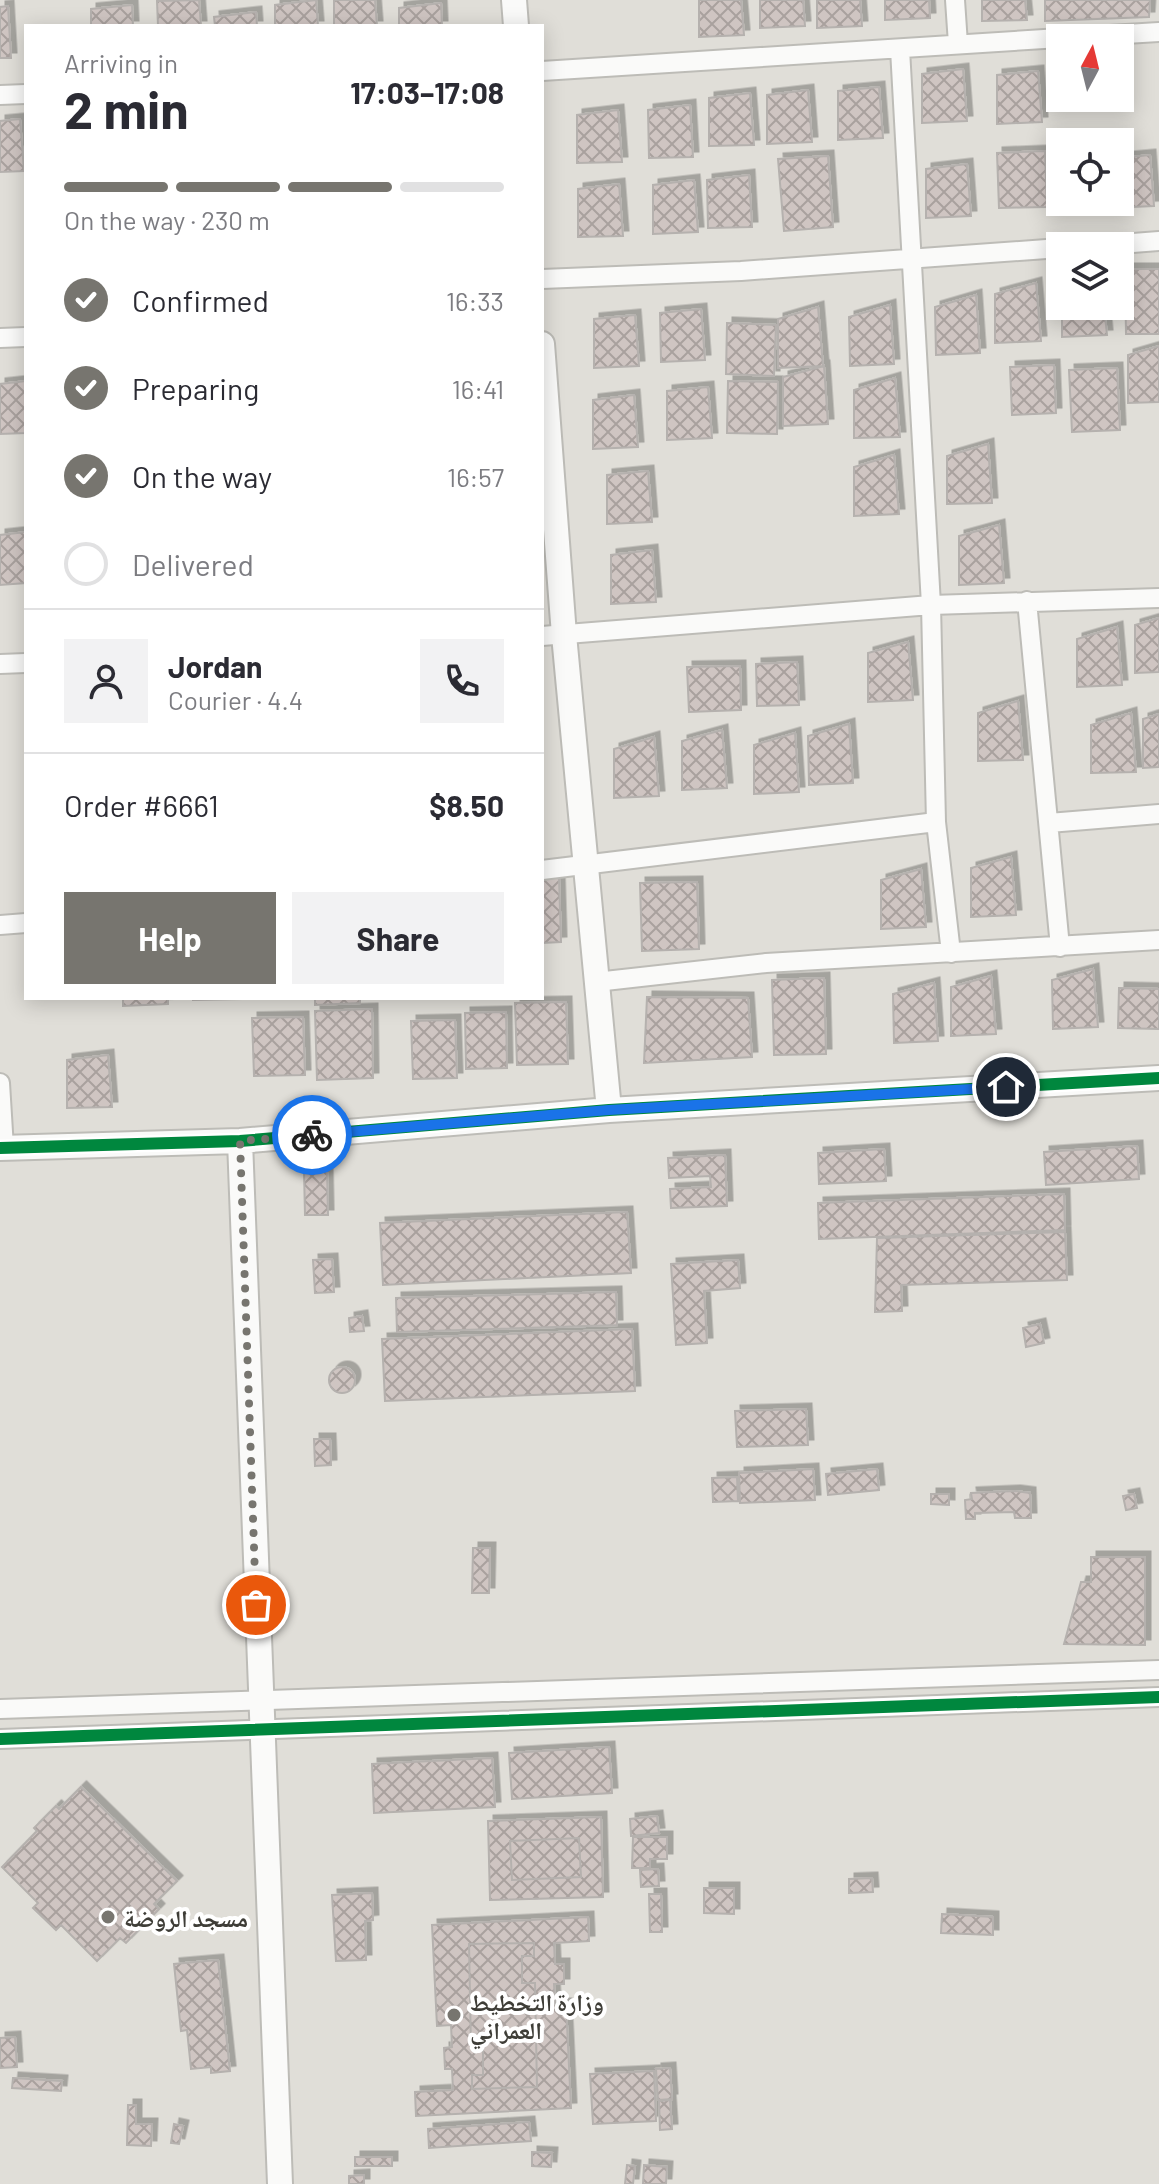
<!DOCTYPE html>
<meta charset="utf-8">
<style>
:root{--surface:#fff;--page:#f2f2f3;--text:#2b2b33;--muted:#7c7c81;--line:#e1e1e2;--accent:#77756f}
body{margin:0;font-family:Barlow,"Noto Naskh Arabic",sans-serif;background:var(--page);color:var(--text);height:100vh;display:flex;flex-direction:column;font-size:30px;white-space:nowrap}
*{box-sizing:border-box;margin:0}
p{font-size:26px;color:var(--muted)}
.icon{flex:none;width:44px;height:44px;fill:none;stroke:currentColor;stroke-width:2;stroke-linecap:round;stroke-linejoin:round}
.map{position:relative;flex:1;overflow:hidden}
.drawer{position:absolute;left:24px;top:24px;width:520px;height:976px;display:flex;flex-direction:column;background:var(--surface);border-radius:0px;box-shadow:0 4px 20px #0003}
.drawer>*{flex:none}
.needle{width:52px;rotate:7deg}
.controls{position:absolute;left:1046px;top:24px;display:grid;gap:16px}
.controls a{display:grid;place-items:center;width:88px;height:88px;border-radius:0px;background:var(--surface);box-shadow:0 4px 20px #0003;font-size:40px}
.pin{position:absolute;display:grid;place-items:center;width:68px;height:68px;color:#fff;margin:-34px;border:4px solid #fff;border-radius:50%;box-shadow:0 2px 8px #0007}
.courier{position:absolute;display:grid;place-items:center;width:80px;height:80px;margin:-40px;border:6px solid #1a73e8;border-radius:50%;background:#fff;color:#222;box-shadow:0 2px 10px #0007}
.overview em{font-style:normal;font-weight:700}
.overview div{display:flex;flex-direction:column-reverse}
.overview{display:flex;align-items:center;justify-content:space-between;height:136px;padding:0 40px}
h1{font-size:52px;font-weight:700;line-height:60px}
.bar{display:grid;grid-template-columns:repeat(4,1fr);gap:12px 8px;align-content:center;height:96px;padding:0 40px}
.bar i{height:10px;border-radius:6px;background:var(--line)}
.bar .selected{background:var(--accent)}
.bar p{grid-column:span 4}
.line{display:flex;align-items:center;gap:20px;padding:0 40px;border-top:2px solid var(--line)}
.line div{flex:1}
.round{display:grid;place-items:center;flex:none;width:84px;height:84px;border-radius:0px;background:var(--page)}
ol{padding:0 40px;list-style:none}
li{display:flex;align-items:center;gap:24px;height:88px}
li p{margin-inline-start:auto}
li .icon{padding:8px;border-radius:50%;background:var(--accent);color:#fff;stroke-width:4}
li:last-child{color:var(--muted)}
li i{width:44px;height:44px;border:4px solid var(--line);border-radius:50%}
.button{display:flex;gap:16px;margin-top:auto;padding:16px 40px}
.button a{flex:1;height:92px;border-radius:0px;background:var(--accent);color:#fff;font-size:32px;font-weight:700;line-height:92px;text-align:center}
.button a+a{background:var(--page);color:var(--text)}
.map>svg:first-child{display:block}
.building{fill:url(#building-cross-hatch);stroke:#b5b1ae;stroke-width:2;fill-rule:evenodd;filter:url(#shadow)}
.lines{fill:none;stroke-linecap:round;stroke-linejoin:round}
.minor-casing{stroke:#bdbcb7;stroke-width:22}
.tertiary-casing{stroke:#bdbcb7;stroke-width:28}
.minor{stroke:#fafaf9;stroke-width:18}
.tertiary{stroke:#fafaf9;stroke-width:24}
.cycleway-casing{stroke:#fff;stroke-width:17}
.cycleway{stroke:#00873e;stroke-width:12}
.done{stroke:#77756f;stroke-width:8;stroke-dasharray:0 14.4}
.route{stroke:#1a73e8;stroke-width:10}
.poi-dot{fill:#77756f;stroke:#fff;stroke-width:3}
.labels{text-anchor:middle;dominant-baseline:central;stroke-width:8;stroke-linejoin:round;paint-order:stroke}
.poi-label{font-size:24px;font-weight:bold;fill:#3e3d37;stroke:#fff;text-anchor:start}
</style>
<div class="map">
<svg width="1159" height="2184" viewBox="0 0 1159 2184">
<defs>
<pattern id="building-cross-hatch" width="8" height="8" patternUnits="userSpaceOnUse" patternTransform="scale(2)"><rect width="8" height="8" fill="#cfc5c2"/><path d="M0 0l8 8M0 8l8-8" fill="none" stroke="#a9a19e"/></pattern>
<filter id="shadow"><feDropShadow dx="5.5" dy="-5.5" stdDeviation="0" flood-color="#0004"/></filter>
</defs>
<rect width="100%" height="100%" fill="#e0ded8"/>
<path class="building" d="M 199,0 L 201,26 L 158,26 L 157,1 Z
M 316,0 L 318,26 L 275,26 L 275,5 Z
M 334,0 L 375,0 L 377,26 L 334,26 Z
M 699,0 L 741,0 L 744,35 L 699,37 Z
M 760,0 L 803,0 L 805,26 L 760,28 Z
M 817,0 L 860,0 L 862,26 L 817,28 Z
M 885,0 L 929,0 L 930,18 L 885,20 Z
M 982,0 L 1025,0 L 1027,20 L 982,21 Z
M 1045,0 L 1150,0 L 1149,17 L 1045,21 Z
M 441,3 L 442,26 L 399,26 L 399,8 Z
M 132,5 L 133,26 L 91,26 L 91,9 Z
M 8,6 L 11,58 L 0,58 L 0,7 Z
M 256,12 L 257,26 L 215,26 L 214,17 Z
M 963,69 L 967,121 L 922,123 L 922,74 Z
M 1038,71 L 1042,122 L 997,124 L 997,75 Z
M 879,87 L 883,138 L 838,140 L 838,91 Z
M 808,90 L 812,142 L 767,144 L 767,95 Z
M 750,93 L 754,145 L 709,146 L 709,98 Z
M 690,105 L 693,157 L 649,158 L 648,110 Z
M 618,110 L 622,162 L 577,163 L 577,115 Z
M 20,119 L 24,171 L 0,172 L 0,121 Z
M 1045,151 L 1047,207 L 999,208 L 997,153 Z
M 1150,155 L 1154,206 L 1109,208 L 1109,202 L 1120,202 L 1120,158 Z
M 828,156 L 833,227 L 784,231 L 778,159 Z
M 1054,157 L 1060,157 L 1060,202 L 1099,204 L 1054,206 Z
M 967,164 L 971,216 L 926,218 L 926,169 Z
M 749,175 L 752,227 L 708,228 L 707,180 Z
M 694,180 L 698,232 L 653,234 L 653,185 Z
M 619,184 L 623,236 L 578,237 L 578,189 Z
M 1125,269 L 1159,269 L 1159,334 L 1126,334 Z
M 1036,283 L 1041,341 L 995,343 L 995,294 Z
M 976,295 L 980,353 L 936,355 L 935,307 Z
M 890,305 L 894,364 L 850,366 L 849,317 Z
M 1062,306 L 1104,306 L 1107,335 L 1062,337 Z
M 818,307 L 823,366 L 778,368 L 778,319 Z
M 701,309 L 705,360 L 661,362 L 660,313 Z
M 635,315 L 639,366 L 594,368 L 594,319 Z
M 727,323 L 776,325 L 774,376 L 726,374 Z
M 1159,346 L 1159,402 L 1128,403 L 1128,355 Z
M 1054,365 L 1056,413 L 1012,415 L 1010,367 Z
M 824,366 L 828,424 L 783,426 L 783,377 Z
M 1117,368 L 1120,430 L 1072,432 L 1069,370 Z
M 895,378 L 900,437 L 854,438 L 854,390 Z
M 26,381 L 26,433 L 0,434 L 0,384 Z
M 728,381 L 778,382 L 777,434 L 727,433 Z
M 708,387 L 712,438 L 667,440 L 667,391 Z
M 634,395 L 638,447 L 593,449 L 593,400 Z
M 988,444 L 992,503 L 947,504 L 947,456 Z
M 894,455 L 899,514 L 854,516 L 854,467 Z
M 648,471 L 652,522 L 607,524 L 607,475 Z
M 999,525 L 1004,583 L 959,585 L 959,536 Z
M 26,532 L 26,583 L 0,585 L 0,535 Z
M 652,550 L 656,602 L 611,604 L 611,555 Z
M 1159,618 L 1159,672 L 1135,673 L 1135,625 Z
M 1117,627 L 1122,685 L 1077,687 L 1077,639 Z
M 908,642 L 913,700 L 868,702 L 868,653 Z
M 797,662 L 799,705 L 757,706 L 756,664 Z
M 740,666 L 741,710 L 689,712 L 687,667 Z
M 1018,701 L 1023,760 L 978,761 L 978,713 Z
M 1131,713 L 1136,772 L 1091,773 L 1091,725 Z
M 1159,714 L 1159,767 L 1143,768 L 1143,719 Z
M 849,724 L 853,783 L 809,785 L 808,736 Z
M 722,730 L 727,788 L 682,790 L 682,741 Z
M 795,733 L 799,792 L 754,794 L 754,745 Z
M 654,737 L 659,796 L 614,798 L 614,749 Z
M 1011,857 L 1016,915 L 971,917 L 971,868 Z
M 921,869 L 926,927 L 881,929 L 881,880 Z
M 542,878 L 559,878 L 561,942 L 542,943 Z
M 697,882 L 699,949 L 642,951 L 640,883 Z
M 1093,969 L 1098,1027 L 1053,1029 L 1052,980 Z
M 991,976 L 996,1034 L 951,1036 L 951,987 Z
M 824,978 L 826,1054 L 774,1055 L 772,980 Z
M 934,983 L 938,1041 L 894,1043 L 893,994 Z
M 1119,988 L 1159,989 L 1159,1029 L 1118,1028 Z
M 647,997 L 748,998 L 752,1057 L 644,1063 Z
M 123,998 L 168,998 L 168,1004 L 123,1006 Z
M 193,998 L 242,998 L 242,999 L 193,1000 Z
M 315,998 L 360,998 L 360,1003 L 315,1005 Z
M 566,1002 L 568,1064 L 517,1065 L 515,1003 Z
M 372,1009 L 373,1078 L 317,1080 L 315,1011 Z
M 506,1012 L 507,1068 L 466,1069 L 465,1013 Z
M 303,1017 L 305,1075 L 254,1076 L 252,1018 Z
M 455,1020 L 457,1078 L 413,1079 L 411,1021 Z
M 108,1055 L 112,1107 L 67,1108 L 67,1060 Z
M 1137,1146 L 1139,1179 L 1046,1185 L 1044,1152 Z
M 884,1149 L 886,1181 L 819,1184 L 818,1153 Z
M 725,1155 L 727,1206 L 671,1208 L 670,1189 L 711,1187 L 710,1176 L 669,1178 L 668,1158 Z
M 327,1170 L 328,1215 L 305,1215 L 304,1171 Z
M 1064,1194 L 1065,1230 L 819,1239 L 818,1203 Z
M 627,1212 L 631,1273 L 383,1285 L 380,1223 Z
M 1065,1232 L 1067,1280 L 901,1285 L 902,1311 L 875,1312 L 877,1238 Z
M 332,1259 L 334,1292 L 315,1293 L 313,1260 Z
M 738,1260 L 740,1288 L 704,1291 L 707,1343 L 676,1345 L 671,1264 Z
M 616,1292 L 617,1325 L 397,1332 L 396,1298 Z
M 362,1316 L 364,1331 L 350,1332 L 349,1318 Z
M 1040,1324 L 1044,1343 L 1026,1347 L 1023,1328 Z
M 632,1329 L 635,1391 L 385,1401 L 382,1339 Z
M329 1380a13 13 0 1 1 26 0a13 13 0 1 1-26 0Z
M 806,1409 L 808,1445 L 737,1447 L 735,1411 Z
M 314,1439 L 330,1439 L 331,1465 L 315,1466 Z
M 813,1469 L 815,1500 L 740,1503 L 739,1473 Z
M 877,1469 L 879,1490 L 828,1495 L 826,1474 Z
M 737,1477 L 738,1501 L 713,1502 L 712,1478 Z
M 1015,1491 L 1030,1493 L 1031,1518 L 1015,1518 L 1014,1512 L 975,1513 L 975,1519 L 966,1519 L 965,1500 L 972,1499 L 971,1493 Z
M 931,1494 L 949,1494 L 949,1505 L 931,1504 Z
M 1134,1494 L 1137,1508 L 1126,1510 L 1123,1496 Z
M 473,1548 L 490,1548 L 489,1593 L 472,1593 Z
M 1091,1557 L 1145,1557 L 1145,1645 L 1064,1644 L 1081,1582 L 1091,1582 Z
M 609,1747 L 612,1793 L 512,1799 L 509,1753 Z
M 492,1758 L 495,1807 L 374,1813 L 372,1764 Z
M 81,1787 L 177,1881 L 154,1904 L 159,1909 L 126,1943 L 120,1938 L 97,1961 L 61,1925 L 56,1930 L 33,1908 L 38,1903 L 2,1867 L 37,1831 L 34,1828 L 56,1806 L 59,1809 Z
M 657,1816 L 659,1833 L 631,1836 L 630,1819 Z
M 601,1817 L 603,1897 L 490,1900 L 488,1821 ZM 579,1838 L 581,1877 L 512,1880 L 510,1841 Z
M 633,1837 L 667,1837 L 667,1859 L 650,1859 L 650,1868 L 632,1868 Z
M 579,1838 L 581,1877 L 512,1880 L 510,1841 Z
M 658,1869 L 659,1886 L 641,1887 L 640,1870 Z
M 872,1878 L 873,1892 L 849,1893 L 849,1879 Z
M 704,1888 L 734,1888 L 734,1914 L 704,1913 Z
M 372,1893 L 373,1920 L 365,1921 L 366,1960 L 336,1961 L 332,1895 Z
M 649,1894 L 661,1894 L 662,1932 L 650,1932 Z
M 942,1914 L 993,1917 L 993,1935 L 941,1933 Z
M 588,1917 L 589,1941 L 554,1943 L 555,1964 L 564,1964 L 564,1984 L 554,1984 L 555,2004 L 566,2004 L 571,2108 L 416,2116 L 415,2092 L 453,2090 L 452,2069 L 445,2069 L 444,2048 L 452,2047 L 451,2025 L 437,2026 L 432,1925 ZM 534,1943 L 534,1956 L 522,1956 L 522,1983 L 535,1983 L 537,2087 L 472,2089 L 472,2075 L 483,2075 L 483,2048 L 471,2049 L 469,1944 Z
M 534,1943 L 534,1956 L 522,1956 L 522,1983 L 535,1983 L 537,2087 L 472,2089 L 472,2075 L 483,2075 L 483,2048 L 471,2049 L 469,1944 Z
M 218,1960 L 230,2071 L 211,2073 L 211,2067 L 191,2069 L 187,2030 L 181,2031 L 174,1964 Z
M 15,2037 L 17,2067 L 0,2068 L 0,2038 Z
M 670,2068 L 672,2099 L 658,2100 L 656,2069 Z
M 654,2071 L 656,2121 L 593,2124 L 590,2074 Z
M 13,2078 L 62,2081 L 61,2091 L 12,2088 Z
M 670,2100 L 672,2129 L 660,2130 L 659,2101 Z
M 128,2105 L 136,2105 L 136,2124 L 152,2124 L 151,2146 L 127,2145 Z
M 529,2122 L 531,2141 L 429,2148 L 428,2129 Z
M 174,2124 L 183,2126 L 179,2144 L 171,2143 Z
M 532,2152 L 552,2153 L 551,2167 L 532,2166 Z
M 355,2157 L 392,2157 L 392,2166 L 355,2166 Z
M 627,2165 L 635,2166 L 633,2184 L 625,2184 Z
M 644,2165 L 667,2167 L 666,2184 L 643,2184 Z
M 364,2175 L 364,2184 L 349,2184 L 349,2176 Z"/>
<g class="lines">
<g class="minor-casing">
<path id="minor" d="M 955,0 L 958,44
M 1060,38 L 1159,32
M 900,49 L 931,605 L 936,822 L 951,953
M 542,71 L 1060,38
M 0,95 L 26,94
M 1094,246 L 1159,241
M 542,279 L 741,271 L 1060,248
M 0,338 L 26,337
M 1027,601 L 1060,947
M 542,636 L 931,605 L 1159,598
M 0,664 L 26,663
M 1049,823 L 1159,814
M 542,870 L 936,822
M 0,925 L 26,923
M 596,982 L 766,963 L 1159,940
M 0,1083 L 4,1148
M 0,1709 L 1159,1670
M 0,1739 L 1159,1697"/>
</g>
<g class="tertiary-casing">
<path id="tertiary" d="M 514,0 L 516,26
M 542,344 L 564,635 L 609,1110
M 240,1141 L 280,2184
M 0,1148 L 240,1141 L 609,1110 L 1159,1078"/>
</g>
<use href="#minor" class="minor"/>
<use href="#tertiary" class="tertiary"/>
<g class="cycleway-casing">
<path id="cycleway" d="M 0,1148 L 240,1141 L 609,1110 L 1159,1078
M 0,1739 L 1159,1697"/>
</g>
<use href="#cycleway" class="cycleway"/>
</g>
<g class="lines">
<path class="done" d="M 256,1605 L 240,1141 L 312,1135"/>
<path class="route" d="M 312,1135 L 609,1110 L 1006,1087"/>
</g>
<g class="poi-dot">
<circle cx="108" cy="1917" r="8"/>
<circle cx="454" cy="2015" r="8"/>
</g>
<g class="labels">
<g class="poi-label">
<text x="124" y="1917">مسجد الروضة</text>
<text x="470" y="2001">وزارة التخطيط<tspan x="470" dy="28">العمراني</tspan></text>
</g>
</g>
</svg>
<div class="controls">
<a><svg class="needle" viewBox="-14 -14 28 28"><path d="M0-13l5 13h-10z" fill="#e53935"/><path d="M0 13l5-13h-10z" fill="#7c7c81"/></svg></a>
<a><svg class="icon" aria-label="locate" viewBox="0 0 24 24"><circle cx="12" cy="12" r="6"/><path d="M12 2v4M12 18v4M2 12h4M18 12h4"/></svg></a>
<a><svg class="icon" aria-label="layers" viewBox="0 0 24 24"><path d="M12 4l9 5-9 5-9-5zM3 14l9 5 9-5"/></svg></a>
</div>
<div class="pin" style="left:256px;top:1605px;background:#ea580c"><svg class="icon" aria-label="bag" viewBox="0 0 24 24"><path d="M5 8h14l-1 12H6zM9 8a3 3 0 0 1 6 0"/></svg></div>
<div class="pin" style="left:1006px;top:1087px;background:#1f2937"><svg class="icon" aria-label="home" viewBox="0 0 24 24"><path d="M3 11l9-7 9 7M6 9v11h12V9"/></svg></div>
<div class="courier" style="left:312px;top:1135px"><svg class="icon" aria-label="bike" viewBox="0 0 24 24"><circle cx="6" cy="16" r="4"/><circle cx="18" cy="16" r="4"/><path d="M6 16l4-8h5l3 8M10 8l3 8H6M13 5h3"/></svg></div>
<section class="drawer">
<div class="overview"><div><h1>2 min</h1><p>Arriving in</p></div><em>17:03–17:08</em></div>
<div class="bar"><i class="selected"></i><i class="selected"></i><i class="selected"></i><i></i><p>On the way · 230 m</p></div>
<ol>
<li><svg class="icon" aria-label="check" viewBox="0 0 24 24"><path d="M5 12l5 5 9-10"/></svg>Confirmed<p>16:33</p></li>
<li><svg class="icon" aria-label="check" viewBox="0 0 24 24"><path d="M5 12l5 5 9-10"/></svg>Preparing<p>16:41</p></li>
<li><svg class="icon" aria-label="check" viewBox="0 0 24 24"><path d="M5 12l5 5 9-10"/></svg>On the way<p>16:57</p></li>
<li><i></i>Delivered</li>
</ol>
<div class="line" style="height:144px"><a class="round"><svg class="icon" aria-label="person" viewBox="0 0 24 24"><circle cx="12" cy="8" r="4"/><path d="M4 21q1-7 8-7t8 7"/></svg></a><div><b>Jordan</b><p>Courier · 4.4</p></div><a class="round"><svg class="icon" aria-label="phone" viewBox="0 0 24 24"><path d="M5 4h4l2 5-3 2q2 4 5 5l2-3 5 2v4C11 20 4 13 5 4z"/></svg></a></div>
<div class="line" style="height:104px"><div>Order #6661</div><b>$8.50</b></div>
<div class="button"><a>Help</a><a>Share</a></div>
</section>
</div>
